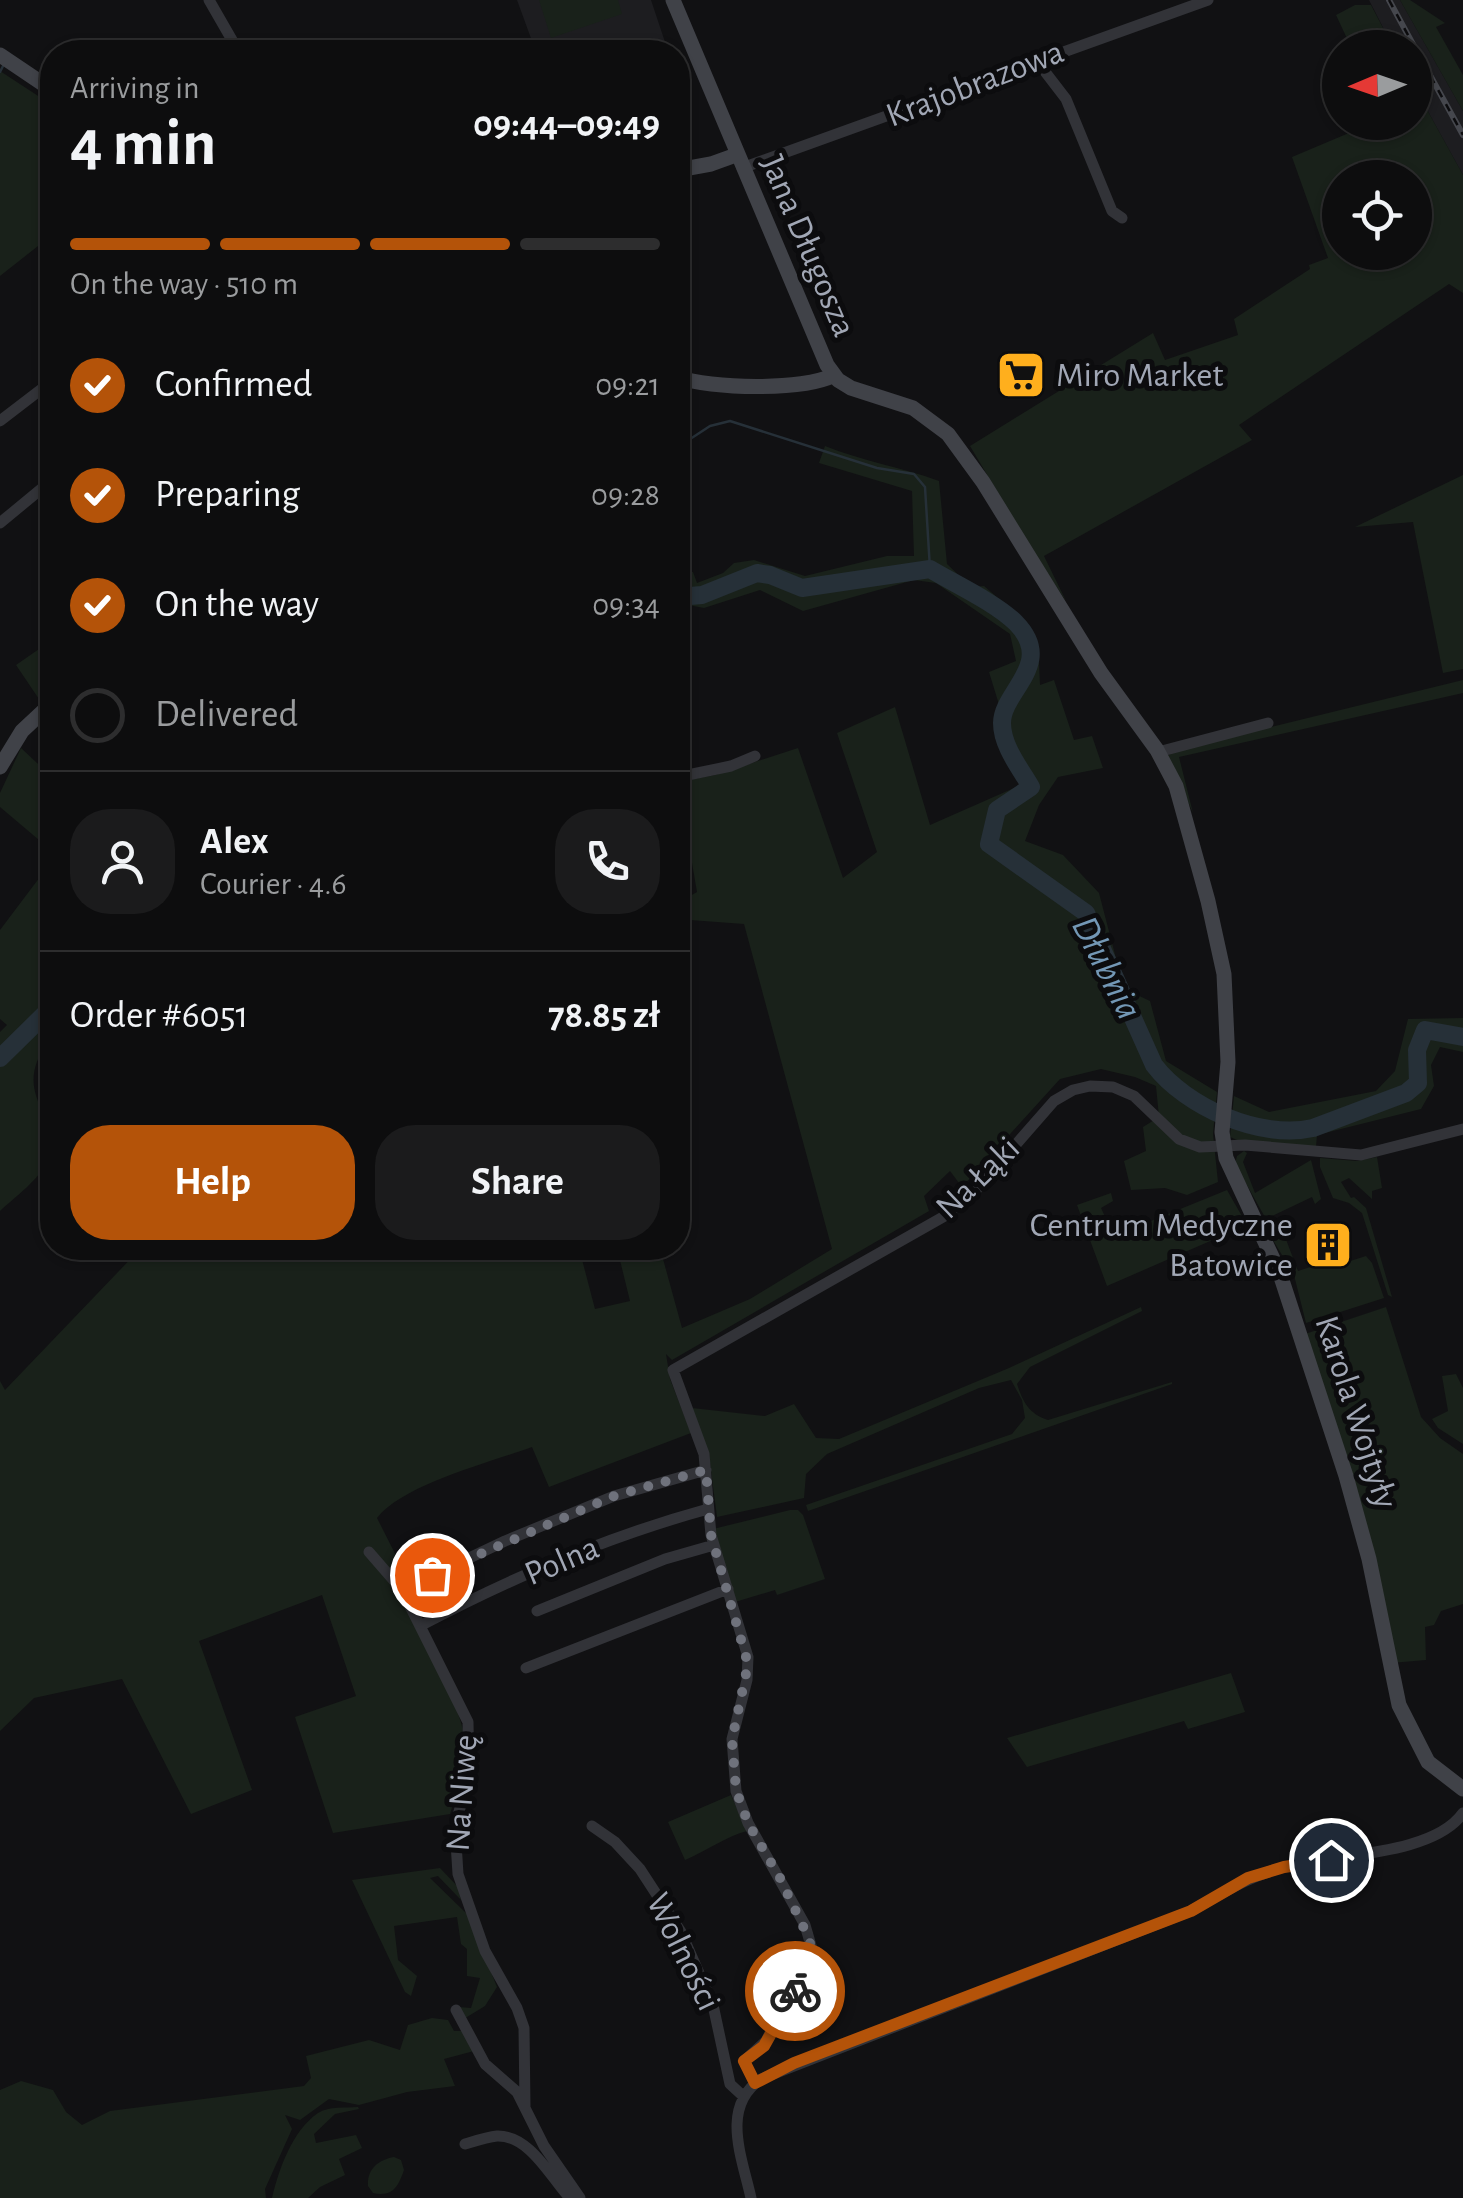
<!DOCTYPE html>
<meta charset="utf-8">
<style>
:root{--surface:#0d0d0e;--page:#1b1b1c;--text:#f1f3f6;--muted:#9a9c9e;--line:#2d2d2e;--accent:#b45309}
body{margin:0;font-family:"Alegreya Sans",sans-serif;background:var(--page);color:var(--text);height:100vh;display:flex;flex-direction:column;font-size:38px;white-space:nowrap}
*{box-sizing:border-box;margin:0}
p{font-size:32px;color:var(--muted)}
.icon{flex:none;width:55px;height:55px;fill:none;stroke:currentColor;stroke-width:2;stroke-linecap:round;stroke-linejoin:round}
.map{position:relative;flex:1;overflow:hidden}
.side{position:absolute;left:40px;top:40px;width:650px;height:1220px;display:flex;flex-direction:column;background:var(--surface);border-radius:40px;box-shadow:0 2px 8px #0004,0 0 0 2px var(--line)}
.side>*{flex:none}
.needle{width:65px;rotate:268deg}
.buttons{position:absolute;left:1322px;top:30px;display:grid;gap:20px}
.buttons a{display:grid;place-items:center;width:110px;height:110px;border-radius:50%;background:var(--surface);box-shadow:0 2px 8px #0004,0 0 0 2px var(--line);font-size:50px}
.pin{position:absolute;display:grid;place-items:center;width:85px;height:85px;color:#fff;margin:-42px;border:5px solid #fff;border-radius:50%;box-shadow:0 2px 10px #0007}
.courier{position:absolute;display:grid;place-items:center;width:100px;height:100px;margin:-50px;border:8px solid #b45309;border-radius:50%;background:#fff;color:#222;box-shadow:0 2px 12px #0007}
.summary em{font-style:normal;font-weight:700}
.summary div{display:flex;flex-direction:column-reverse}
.summary{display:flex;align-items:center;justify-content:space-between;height:170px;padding:0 30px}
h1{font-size:65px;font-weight:700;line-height:75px}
.bar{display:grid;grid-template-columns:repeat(4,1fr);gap:15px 10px;align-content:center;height:120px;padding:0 30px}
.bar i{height:12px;border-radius:8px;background:var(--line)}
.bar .current{background:var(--accent)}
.bar p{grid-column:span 4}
.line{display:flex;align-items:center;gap:25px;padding:0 30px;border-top:2px solid var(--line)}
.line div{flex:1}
.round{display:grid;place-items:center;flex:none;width:105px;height:105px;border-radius:40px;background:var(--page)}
ol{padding:0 30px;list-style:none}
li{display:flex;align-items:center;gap:30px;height:110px}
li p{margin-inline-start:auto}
li .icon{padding:10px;border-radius:50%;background:var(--accent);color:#fff;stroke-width:4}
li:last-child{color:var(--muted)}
li i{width:55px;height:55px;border:5px solid var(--line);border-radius:50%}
.primary-button{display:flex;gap:20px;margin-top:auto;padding:20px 30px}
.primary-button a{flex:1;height:115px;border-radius:40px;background:var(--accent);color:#fff;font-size:40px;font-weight:700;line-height:115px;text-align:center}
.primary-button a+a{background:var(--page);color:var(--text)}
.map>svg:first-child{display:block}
.built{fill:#1d1d20}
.green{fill:#19211a;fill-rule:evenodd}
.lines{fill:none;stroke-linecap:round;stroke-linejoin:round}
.stream{stroke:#263038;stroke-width:2.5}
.river{stroke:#263038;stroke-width:18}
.street{stroke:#323338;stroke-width:11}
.secondary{stroke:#404248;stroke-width:15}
.rail-casing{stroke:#45474d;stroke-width:6}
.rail{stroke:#0c0c0e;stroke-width:2.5;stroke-dasharray:8;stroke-linecap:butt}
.done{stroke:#6f727c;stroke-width:10;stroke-dasharray:0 18}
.route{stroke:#b45309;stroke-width:12}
.labels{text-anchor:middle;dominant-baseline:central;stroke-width:10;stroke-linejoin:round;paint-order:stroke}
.street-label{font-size:35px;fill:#a1a7b5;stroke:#0c0c0e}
.poi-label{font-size:35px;fill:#a1a7b5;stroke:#0c0c0e;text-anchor:start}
.water-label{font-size:38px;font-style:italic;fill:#7397b5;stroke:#0c0c0e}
</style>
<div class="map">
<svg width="1463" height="2198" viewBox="0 0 1463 2198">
<rect width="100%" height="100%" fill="#111113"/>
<path class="built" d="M 517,0 L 651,0 L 665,42 L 618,52 L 536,52 Z
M 1369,0 L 1400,0 L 1463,111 L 1463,175 L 1415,88 L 1415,48 L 1393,47 Z"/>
<path class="green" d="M 539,0 L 618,0 L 622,14 L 551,38 Z
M 1400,0 L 1410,0 L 1445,23 L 1436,27 L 1463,75 L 1463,111 Z
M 1355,5 L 1371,5 L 1393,47 L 1351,47 L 1336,15 Z
M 0,71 L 52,105 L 52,235 L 0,276 Z
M 1415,88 L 1463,175 L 1463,293 L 1449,284 L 1239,425 L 1252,440 L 1044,556 L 1066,601 L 1038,560 L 970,446 L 1153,333 L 1165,360 L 1238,335 L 1234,319 L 1310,269 L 1309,265 L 1328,258 L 1292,157 L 1356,130 L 1353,123 L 1415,122 ZM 1340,178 L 1415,178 L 1415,252 L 1340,252 Z
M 825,446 C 862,461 901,467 939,481 L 947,564 L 971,587 L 984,586 L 1028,624 L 1039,663 L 1040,685 L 1054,680 L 1074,740 L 1092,736 L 1103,768 L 1058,777 L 1039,805 L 1025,841 L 1063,855 L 1099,893 L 1118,966 L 1131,992 L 1150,1001 L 1166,1061 L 1217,1092 L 1213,1134 L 1218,1182 L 1187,1195 L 1165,1188 L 1131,1190 L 1124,1161 L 1146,1151 L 1143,1127 L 1159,1117 L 1156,1086 L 1135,1077 L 1101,1069 L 1060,1079 L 962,1187 L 950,1171 L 924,1196 L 929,1211 L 672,1360 L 666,1354 L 670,1379 L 691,1433 L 549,1487 L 532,1447 C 489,1463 404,1484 377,1518 L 414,1591 L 403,1599 C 421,1637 468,1713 466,1753 C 465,1774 456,1794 450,1814 L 333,1833 L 295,1717 L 356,1696 L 322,1595 L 199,1641 L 252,1790 L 191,1814 L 122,1679 L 34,1698 L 0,1731 L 0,1381 L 5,1390 L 141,1248 L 579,1248 L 595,1309 L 630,1301 L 617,1248 L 660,1248 L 682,1328 L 750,1299 L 832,1249 L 744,924 L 690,920 L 678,925 L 678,903 L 697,892 L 686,828 L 678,810 L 678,782 L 715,775 L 798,748 L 843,878 L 877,852 L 837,733 L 895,707 L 930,825 L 1021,785 C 1007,761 986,738 1001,711 L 989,672 L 1016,661 L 1010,634 L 936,583 L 914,580 L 803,611 L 760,590 L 704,608 L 678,603 L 678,572 L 693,572 L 697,583 L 723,573 L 734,563 L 754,560 L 805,576 L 887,556 L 914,556 L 912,491 L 819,463 Z
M 1463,475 L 1463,669 L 1443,673 L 1413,522 L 1355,527 Z
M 52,640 L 52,698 L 43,705 L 16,665 Z
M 1463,680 L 1463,693 L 1179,757 L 1193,813 L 1167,756 L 1177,750 Z
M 21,748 L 52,777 L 52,851 L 0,807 L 0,793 Z
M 52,861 L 52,1037 C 4,1096 67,1116 48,1160 C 40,1179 15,1197 0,1211 L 0,1032 L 7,1025 L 0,1019 L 0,930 Z
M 1463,1018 L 1463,1052 L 1440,1047 L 1431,1065 L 1434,1086 L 1421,1109 L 1317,1135 L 1316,1147 L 1242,1142 L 1230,1137 L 1234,1096 L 1269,1112 L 1376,1091 L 1395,1071 L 1408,1019 Z
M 1244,1151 L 1247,1153 L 1243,1162 L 1255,1193 L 1311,1160 L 1321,1199 L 1315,1204 L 1312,1197 L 1266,1219 L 1235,1164 L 1237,1156 Z
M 1377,1157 L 1382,1188 L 1372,1191 L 1372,1199 L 1349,1178 L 1341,1182 L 1351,1198 L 1354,1197 L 1366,1208 L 1392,1297 L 1388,1295 L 1362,1213 L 1349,1203 L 1333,1198 L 1320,1167 L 1320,1158 L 1357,1161 Z
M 1227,1190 L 1247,1225 L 1107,1286 L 1077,1205 L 1111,1193 L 1113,1201 L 1101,1208 L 1114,1236 Z
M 1282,1229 L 1298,1271 L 1341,1257 L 1344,1263 L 1366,1256 L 1372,1263 L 1384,1298 L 1306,1323 L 1294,1275 L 1273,1240 L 1272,1234 Z
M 1141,1307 L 1142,1311 L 1030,1367 L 1017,1384 C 1023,1402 1029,1414 1048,1420 L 1172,1382 L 1172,1384 L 808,1511 L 806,1505 L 1012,1434 L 1025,1418 L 1022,1400 L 1011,1380 L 979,1388 L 827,1454 L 806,1474 L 804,1498 L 717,1517 L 709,1455 L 692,1408 L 765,1416 L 794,1404 L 816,1438 L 839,1439 L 1009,1368 Z
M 1386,1307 L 1421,1417 L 1440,1438 L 1463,1454 L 1463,1604 L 1441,1611 L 1434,1625 L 1425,1627 L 1426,1660 L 1391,1663 L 1305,1334 Z
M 1456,1374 L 1463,1388 L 1463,1444 L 1438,1428 L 1432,1419 L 1448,1411 L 1442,1376 Z
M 790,1510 L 798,1510 L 803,1515 L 825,1579 L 777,1595 L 775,1590 L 735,1602 L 713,1529 Z
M 1231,1673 L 1245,1712 L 1188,1729 L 1184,1721 L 1027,1767 L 1007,1738 Z
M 731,1795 L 747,1831 C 725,1837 706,1851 685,1860 L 668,1822 Z
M 440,1868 L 458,1887 L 461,1900 L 438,1876 L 430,1878 L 468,1915 L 497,1987 L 485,2006 L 462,2020 L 459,2007 L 471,2008 L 480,1978 L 467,1976 L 467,1949 L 461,1944 L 457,1917 L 394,1926 L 398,1960 L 417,1976 L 411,1996 L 405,1992 L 352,1880 Z
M 432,2018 L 448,2020 L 454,2031 L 463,2031 L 474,2051 L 444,2059 L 455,2086 L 407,2092 L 359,2105 L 329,2099 L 300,2120 L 285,2115 L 292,2129 L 265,2189 L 266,2198 L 0,2198 L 0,2090 L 21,2081 L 53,2090 L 66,2112 L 82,2125 L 110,2111 L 304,2086 L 311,2078 L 306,2056 L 369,2040 L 400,2050 L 408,2025 Z
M 358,2107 L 359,2109 L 335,2114 L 314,2134 L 316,2143 L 356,2135 L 362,2148 L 339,2159 L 345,2175 L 320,2187 L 308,2198 L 272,2198 C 279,2169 292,2131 318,2113 C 329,2106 346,2108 358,2107 Z
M 394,2157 L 401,2160 L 404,2170 C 398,2187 393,2197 373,2193 L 368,2186 C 367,2169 378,2160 394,2157 Z"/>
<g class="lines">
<path class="stream" d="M 0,72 L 3,66
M 678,447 L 710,426 L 730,421 L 877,468 L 914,474 L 925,487 L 930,569"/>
<path class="river" d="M 678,597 L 702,595 L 757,573 L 770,575 L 802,588 L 930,569 C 955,584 996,603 1016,623 C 1056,664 1002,691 1002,723 C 1002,746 1020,768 1031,787 L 997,810 L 989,844 L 1086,913 L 1154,1065 C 1186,1107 1260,1140 1313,1128 L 1406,1093 L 1418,1083 L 1417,1050 L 1425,1030 L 1463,1037
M 0,1058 L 52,1007"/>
<path class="street" d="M 209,0 L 232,40 L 232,52
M 1036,60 L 1066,99 L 1112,211 L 1122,218
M 742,168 L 1208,0
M 0,421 L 52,381
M 0,523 L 46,485
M 1158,752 L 1268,723
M 678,777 L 731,766 L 755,756
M 369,1552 L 402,1590 L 468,1722 L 469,1774 L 455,1827 L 458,1874 L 485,1951 L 517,2008 L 524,2028 L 525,2106
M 402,1590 L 505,1541 L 614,1496 L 706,1470
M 537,1611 L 665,1559 L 714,1545
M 420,1626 C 511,1578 609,1536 708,1509
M 526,1668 L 728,1589
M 592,1826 L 615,1842 L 640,1869 L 681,1932 L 713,2005 L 730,2084 L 743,2096
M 456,2010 L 485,2064 L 517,2092 L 544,2146 L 580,2198
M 755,2083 L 744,2061 L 766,2041 L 784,2006 L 807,1973 L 812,1949 L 805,1925 L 748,1823 L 736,1791 L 732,1739 L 747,1680 L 748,1657 L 711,1535 L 704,1454 L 673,1370 L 943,1217 L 977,1189 L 1054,1101 L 1073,1090 L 1090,1086 L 1113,1087 L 1134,1096 L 1179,1139 L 1200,1147 L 1245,1145 L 1361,1155 L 1463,1129
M 465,2144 C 475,2141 487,2137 497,2136 C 530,2135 551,2178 570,2198
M 751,2198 C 742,2157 720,2107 761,2079 L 1191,1911 C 1221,1894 1247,1877 1281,1868 C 1329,1854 1432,1857 1463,1813"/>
<path class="secondary" d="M 673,0 L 827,365 L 838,380 L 851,388 L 913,408 L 948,434 L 983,482 L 1101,673 L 1157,750 L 1176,786 L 1208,901 L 1224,974 L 1228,1062 L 1222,1132 L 1226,1158 L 1280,1274 L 1346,1476 L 1369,1559 L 1399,1705 L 1428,1762 L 1463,1789
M 0,55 L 52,90
M 678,170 L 711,164 L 736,155
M 678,377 C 710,389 803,391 834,375
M 0,767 L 22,731 L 52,703"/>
<g class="rail-casing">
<path id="rail" d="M 1389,0 L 1415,48
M 1415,48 L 1463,135"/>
</g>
<use href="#rail" class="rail"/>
</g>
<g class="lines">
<path class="done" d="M 432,1575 L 614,1496 L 706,1470 L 711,1535 L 748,1664 L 732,1740 L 736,1790 L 748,1823 L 780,1878 L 810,1941 L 810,1965 L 795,1991"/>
<path class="route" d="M 795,1991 L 764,2046 L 744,2061 L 755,2083 L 794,2063 L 1191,1911 L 1248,1878 L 1284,1867 L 1331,1860"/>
</g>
<defs>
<g id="supermarket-square" transform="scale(2.5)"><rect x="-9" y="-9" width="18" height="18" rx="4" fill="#ffaf1d" stroke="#0c0c0e"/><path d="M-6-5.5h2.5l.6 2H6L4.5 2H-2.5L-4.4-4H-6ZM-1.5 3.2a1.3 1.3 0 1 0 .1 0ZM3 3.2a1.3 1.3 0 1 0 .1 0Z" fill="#111"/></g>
<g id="building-square" transform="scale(2.5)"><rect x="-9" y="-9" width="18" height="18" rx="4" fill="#ffaf1d" stroke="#0c0c0e"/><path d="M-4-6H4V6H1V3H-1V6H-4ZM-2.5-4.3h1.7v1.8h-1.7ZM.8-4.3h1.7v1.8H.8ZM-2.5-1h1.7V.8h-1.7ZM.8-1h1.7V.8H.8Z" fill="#111"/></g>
</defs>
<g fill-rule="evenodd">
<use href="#supermarket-square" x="1021" y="375"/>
<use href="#building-square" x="1328" y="1245"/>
</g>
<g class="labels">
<g class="street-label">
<text transform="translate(975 84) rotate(-21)">Krajobrazowa</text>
<text transform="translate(808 246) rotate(67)">Jana Długosza</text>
<text transform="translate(978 1178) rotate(-44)">Na Łąki</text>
<text transform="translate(1356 1412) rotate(72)">Karola Wojtyły</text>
<text transform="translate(562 1561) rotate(-23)">Polna</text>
<text transform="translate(462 1793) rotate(-86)">Na Niwę</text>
<text transform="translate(683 1952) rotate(64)">Wolności</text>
</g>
<g class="poi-label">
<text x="1056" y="375">Miro Market</text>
<text x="1293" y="1225" text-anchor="end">Centrum Medyczne<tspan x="1293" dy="40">Batowice</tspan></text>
</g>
<g class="water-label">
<text transform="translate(1106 968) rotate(63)">Dłubnia</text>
</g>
</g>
</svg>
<div class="buttons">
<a><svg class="needle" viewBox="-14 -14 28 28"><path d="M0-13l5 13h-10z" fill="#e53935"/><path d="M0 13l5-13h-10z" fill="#9a9c9e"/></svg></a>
<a><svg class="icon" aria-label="locate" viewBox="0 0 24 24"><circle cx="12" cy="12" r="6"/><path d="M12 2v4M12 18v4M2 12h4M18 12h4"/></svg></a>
</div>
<div class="pin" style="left:432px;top:1575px;background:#ea580c"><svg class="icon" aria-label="bag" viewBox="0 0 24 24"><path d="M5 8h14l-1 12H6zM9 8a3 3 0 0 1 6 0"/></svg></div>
<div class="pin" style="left:1331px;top:1860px;background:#1f2937"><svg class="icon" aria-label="home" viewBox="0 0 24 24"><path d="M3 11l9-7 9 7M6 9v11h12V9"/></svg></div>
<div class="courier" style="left:795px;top:1991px"><svg class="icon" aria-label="bike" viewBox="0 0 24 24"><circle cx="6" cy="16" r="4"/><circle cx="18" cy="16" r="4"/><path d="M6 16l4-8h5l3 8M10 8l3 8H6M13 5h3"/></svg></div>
<section class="side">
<div class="summary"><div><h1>4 min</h1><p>Arriving in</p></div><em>09:44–09:49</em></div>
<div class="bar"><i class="current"></i><i class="current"></i><i class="current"></i><i></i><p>On the way · 510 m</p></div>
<ol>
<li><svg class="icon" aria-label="check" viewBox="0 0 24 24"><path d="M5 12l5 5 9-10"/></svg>Confirmed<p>09:21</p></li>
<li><svg class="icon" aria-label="check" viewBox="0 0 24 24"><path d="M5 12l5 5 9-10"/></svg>Preparing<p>09:28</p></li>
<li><svg class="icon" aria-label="check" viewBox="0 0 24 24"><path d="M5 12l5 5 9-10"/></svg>On the way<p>09:34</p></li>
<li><i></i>Delivered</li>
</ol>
<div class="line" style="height:180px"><a class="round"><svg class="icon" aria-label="person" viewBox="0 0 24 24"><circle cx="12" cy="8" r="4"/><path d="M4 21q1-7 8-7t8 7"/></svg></a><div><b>Alex</b><p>Courier · 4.6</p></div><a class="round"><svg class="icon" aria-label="phone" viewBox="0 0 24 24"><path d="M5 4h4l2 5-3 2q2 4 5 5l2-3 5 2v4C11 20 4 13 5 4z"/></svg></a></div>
<div class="line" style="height:130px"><div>Order #6051</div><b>78.85 zł</b></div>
<div class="primary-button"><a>Help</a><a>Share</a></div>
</section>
</div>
